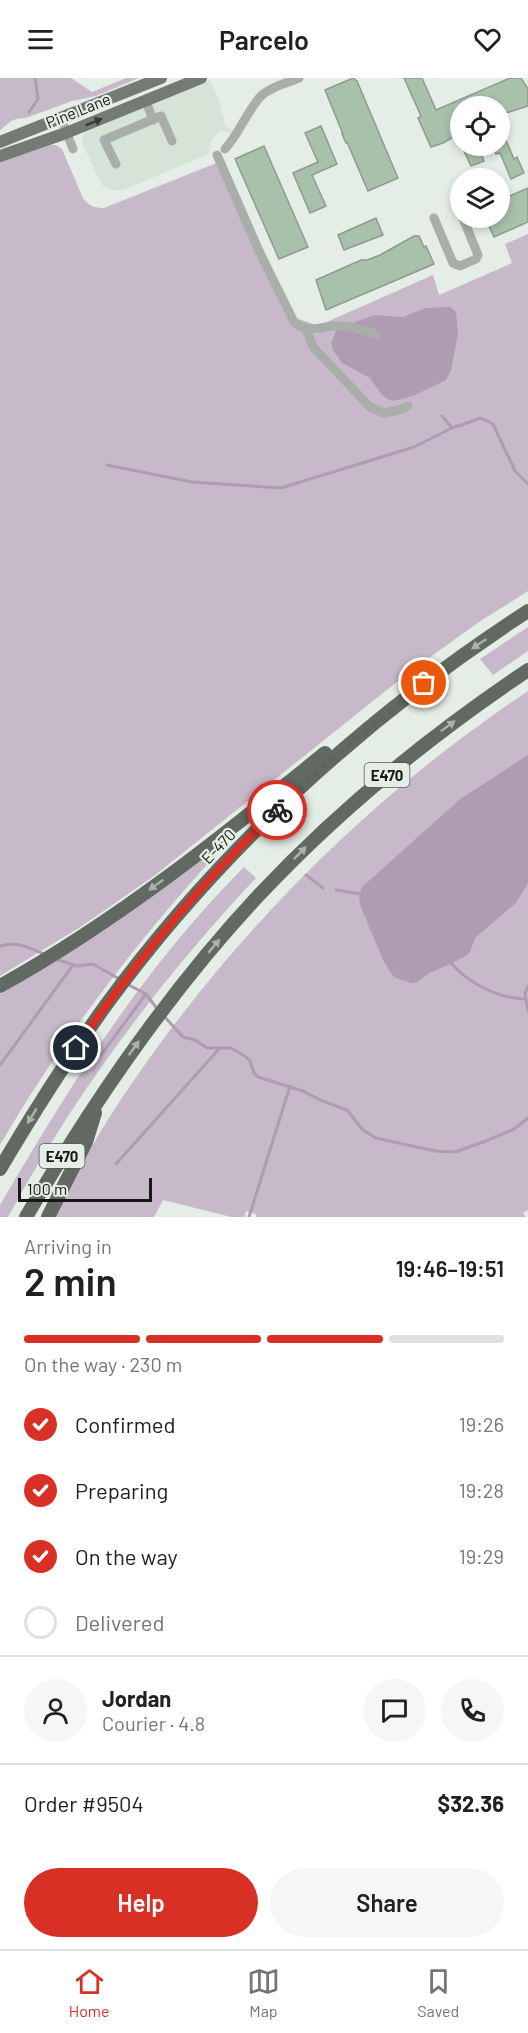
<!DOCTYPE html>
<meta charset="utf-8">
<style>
:root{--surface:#fff;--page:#f6f6f6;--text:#202124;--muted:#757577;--line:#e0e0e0;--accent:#d93025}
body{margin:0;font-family:Barlow,sans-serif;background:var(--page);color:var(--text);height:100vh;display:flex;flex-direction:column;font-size:22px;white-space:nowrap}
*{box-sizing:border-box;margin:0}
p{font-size:20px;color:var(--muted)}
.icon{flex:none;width:33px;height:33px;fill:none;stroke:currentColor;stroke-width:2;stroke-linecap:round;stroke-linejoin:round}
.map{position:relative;height:1139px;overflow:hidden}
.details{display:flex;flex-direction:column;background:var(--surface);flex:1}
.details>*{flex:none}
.buttons{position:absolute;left:450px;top:18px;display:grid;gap:12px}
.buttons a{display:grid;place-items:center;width:60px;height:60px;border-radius:50%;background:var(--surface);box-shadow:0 3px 9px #0003;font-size:30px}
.scale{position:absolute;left:18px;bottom:15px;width:134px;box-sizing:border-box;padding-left:6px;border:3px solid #151916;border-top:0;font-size:16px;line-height:21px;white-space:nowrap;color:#151916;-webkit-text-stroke:4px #e5eee6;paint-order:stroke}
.pin{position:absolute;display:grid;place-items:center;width:51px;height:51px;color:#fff;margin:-26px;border:3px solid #fff;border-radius:50%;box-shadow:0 2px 6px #0007}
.courier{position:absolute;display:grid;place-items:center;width:60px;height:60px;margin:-30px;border:4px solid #d93025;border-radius:50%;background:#fff;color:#222;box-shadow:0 2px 8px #0007}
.summary em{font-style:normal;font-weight:600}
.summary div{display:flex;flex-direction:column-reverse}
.summary{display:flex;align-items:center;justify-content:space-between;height:102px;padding:0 24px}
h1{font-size:39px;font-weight:600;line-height:45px}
.bar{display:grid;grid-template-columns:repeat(4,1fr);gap:9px 6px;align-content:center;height:72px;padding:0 24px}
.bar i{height:8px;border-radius:4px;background:var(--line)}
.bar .current{background:var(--accent)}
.bar p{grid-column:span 4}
.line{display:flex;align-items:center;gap:15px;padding:0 24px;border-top:2px solid var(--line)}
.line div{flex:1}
.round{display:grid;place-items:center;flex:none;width:63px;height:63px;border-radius:32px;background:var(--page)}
ol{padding:0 24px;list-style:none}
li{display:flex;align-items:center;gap:18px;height:66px}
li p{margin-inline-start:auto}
li .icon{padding:6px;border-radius:50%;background:var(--accent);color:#fff;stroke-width:4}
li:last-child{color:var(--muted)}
li i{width:33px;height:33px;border:3px solid var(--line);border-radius:50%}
.action{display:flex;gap:12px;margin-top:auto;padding:12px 24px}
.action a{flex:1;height:69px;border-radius:36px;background:var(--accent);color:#fff;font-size:24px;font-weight:600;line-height:69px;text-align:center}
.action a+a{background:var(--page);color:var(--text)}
header{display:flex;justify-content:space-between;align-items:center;height:78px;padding:0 24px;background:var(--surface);font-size:27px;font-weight:600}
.tabs{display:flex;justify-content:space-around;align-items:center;height:84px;border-top:2px solid var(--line);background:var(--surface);font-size:16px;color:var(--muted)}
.tabs a{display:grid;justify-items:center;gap:3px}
.tabs .current{color:var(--accent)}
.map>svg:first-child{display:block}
.built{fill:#d5e4d7}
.green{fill:#c7b9c9}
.water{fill:#af9bb2}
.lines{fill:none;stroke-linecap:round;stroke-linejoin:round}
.stream{stroke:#af9bb2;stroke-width:3}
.building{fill:#a8c1ab;stroke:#919992;stroke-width:1.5}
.minor{stroke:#aaaeab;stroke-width:9}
.major{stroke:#747b75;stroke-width:12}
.highway{stroke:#616962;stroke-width:14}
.oneway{fill:#363b37}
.oneway2{fill:#aab2ab}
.done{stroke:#5e645f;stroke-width:6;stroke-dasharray:0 10.8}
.route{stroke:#d93025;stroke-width:8}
.labels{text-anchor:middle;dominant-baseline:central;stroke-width:4.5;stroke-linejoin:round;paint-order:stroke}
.shield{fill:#e5eee6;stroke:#535954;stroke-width:1.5}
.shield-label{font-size:15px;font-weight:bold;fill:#151916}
.street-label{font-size:16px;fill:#151916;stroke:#e5eee6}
</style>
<header><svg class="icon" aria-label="menu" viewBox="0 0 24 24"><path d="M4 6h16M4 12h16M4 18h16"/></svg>Parcelo<svg class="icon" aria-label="heart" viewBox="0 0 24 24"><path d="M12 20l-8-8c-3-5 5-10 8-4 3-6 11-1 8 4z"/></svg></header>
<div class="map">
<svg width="528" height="1139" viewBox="0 0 528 1139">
<rect width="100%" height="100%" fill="#e5eee6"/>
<path class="built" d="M 210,2 L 218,20 L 226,49 L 232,53 L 231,54 L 221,53 L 218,55 L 210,64 L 209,76 L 123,112 L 110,112 L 102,107 L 82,65 L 83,58 L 87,53 Z"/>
<path class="green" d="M 0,0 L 71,0 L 92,14 L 126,0 L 139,0 L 96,18 L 72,23 L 26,40 C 10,41 12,43 0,52 Z
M 50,67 L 56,67 L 62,71 L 83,120 C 89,128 94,130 104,130 L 224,82 L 293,239 L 316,247 L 322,246 L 433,197 L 439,217 L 512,185 L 505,166 L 528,156 L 528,513 L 479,544 L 408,595 L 154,798 L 82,848 L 0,898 L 0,84 Z
M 528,549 L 528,573 L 493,597 L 480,581 Z
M 528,613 L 528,1132 L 523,1135 L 526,1139 L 256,1139 L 256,1136 L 246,1133 L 245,1139 L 231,1139 L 163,1122 L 154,1139 L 52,1139 C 79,1090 106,1041 139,995 C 243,846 376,714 528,613 Z
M 222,766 L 224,768 C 139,860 63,959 0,1067 L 0,916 C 78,872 150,820 222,766 Z
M 244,789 L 256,800 C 160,902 75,1016 8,1139 L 0,1139 L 0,1127 C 70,1007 145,888 244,789 Z"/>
<path class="water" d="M 450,229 L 456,234 L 458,256 L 451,292 L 446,302 L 413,318 L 394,323 L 388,321 L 382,317 L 370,300 L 342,285 L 333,272 L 331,265 L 336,253 L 355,244 L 375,237 L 403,239 L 426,230 Z
M 528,677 L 528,805 L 516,825 L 475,860 L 470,874 L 466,878 L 428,896 L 418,904 L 411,905 L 396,900 L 393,898 L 384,884 L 360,827 L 359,817 L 362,809 L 459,722 Z"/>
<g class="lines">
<path class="stream" d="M 29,34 L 38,21 L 35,0
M 442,338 L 452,350
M 107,387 L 192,404 L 281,410 L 414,369 L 452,350 L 481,340 L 493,346 L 515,393 L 528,406
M 306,797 L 323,810
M 336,812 L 361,816
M 0,868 C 17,863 28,869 44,876
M 55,881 L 78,888 L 93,886 L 121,902
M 450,884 C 468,905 497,920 525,921
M 127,906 L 146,916 L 158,932
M 528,908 L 525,916 L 528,933
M 163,937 L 183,959 L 195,962 L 207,970 L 231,970 L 246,979 L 250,983 L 254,995 L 258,999 L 303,1013 L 320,1022 L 347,1032 L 363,1052 L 376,1060 L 435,1073 L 455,1074 L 486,1063 L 514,1051 L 528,1040
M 101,977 L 146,916
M 0,987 L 73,887
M 116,1086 L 219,971
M 249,1139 L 290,1008"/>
</g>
<path class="building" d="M 353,0 L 357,3 L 398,100 L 368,113 L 347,64 L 346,65 L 342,56 L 343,56 L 325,12 Z
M 404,0 L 422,0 L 436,32 L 510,0 L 521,0 L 528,11 L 528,28 L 500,37 L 500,28 L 460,28 L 460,55 L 443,65 L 431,69 L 418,40 L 421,38 Z
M 321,48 L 337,86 L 312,97 L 326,128 L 310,135 L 293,95 L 318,84 L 305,55 Z
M 500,48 L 514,81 L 517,79 L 524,95 L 511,101 L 500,75 L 496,76 L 494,70 L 500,68 Z
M 264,68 L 308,169 L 279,181 L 235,81 Z
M 478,68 L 484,83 L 471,88 L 464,73 Z
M 528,110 L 528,144 L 494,159 L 486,142 L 489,141 L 488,140 L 500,140 L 500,122 Z
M 376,140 L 383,157 L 344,172 L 338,157 Z
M 414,158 L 419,158 L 424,169 L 426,168 L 434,186 L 326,232 L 316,202 L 361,182 L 367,182 L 380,177 Z"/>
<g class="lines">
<path class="minor" d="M 146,23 L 153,42
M 61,40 L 73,71
M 225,71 C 239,56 246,35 260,19 C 269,9 287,5 299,0
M 217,77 L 258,171 L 294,244 C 310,258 324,246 343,248 C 354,249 365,253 376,256
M 116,86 L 104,62 L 161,38 L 172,63
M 459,129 L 460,133
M 434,140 L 453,185 L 460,188 L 476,181 L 478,177 L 463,140
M 306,251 L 313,269 L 370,329 L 384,335 L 399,332 L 408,328"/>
<path class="major" d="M 0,64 L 161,0
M 0,78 L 66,55 L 201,0"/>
<path class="highway" d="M 0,908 C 117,843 222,759 325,675
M 0,1091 C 33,1035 68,980 106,927 C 220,771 366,638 528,533
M 26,1139 C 93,1024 169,913 260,816 C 340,731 431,657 528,592
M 48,1139 L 86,1064 L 95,1035"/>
</g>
<defs><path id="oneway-solid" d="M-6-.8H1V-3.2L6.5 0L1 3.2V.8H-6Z" transform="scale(1.5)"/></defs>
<use class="oneway" href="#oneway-solid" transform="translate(94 44) rotate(-22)"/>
<g class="oneway2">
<use href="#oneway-solid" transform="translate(479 566) rotate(146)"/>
<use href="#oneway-solid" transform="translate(448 648) rotate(-37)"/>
<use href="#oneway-solid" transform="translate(300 775) rotate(-45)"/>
<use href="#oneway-solid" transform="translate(156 807) rotate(144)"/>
<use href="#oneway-solid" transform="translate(214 868) rotate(-50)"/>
<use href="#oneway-solid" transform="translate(134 970) rotate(-54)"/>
<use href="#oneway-solid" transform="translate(32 1038) rotate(121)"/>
</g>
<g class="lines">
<path class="done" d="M 277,732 L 334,679 L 424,605"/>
<path class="route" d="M 76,970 C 135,884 202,804 277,732"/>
</g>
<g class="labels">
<g class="shield">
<rect x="364.5" y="685" width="45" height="24" rx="4.5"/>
<rect x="39.5" y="1066" width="45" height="24" rx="4.5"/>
</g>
<g class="shield-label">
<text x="387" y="697">E470</text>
<text x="62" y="1078">E470</text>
</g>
<g class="street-label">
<text transform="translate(78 32) rotate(-22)">Pine Lane</text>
<text transform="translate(218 768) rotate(-46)">E-470</text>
</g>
</g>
</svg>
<div class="buttons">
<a><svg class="icon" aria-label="locate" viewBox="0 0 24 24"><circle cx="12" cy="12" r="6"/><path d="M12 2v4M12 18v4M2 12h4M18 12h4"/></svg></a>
<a><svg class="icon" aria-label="layers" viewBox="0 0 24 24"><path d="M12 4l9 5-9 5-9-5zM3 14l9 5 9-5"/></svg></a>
</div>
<div class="scale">100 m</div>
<div class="pin" style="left:424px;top:605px;background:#ea580c"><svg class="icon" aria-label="bag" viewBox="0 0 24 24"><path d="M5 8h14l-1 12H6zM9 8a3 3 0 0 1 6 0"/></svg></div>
<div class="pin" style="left:76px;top:970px;background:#1f2937"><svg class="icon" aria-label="home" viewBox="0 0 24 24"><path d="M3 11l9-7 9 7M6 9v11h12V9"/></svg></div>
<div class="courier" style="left:277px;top:732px"><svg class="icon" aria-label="bike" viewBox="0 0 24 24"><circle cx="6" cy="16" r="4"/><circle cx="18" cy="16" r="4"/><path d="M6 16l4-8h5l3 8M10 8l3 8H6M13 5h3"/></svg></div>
</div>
<section class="details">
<div class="summary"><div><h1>2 min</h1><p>Arriving in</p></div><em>19:46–19:51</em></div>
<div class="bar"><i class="current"></i><i class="current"></i><i class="current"></i><i></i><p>On the way · 230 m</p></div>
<ol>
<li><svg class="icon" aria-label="check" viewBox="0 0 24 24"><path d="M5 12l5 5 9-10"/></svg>Confirmed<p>19:26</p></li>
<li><svg class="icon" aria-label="check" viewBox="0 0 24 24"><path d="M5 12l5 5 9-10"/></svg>Preparing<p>19:28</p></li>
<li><svg class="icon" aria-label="check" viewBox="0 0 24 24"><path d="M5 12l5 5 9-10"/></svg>On the way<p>19:29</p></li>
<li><i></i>Delivered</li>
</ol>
<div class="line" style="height:108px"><a class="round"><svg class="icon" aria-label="person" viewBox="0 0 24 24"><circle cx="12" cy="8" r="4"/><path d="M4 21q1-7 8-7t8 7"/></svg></a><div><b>Jordan</b><p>Courier · 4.8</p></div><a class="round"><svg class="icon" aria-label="chat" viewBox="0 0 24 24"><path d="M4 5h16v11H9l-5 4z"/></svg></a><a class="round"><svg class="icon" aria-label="phone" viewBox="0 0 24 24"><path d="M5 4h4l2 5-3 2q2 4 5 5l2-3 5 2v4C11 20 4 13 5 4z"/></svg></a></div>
<div class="line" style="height:78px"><div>Order #9504</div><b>$32.36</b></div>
<div class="action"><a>Help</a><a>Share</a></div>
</section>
<nav class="tabs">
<a class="current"><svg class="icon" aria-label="home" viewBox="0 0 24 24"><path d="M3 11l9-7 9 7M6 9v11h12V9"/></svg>Home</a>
<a><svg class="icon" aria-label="map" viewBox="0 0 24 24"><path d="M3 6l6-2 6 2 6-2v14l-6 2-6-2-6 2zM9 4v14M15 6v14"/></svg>Map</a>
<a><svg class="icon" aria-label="saved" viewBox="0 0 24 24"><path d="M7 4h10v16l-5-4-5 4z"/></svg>Saved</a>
</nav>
